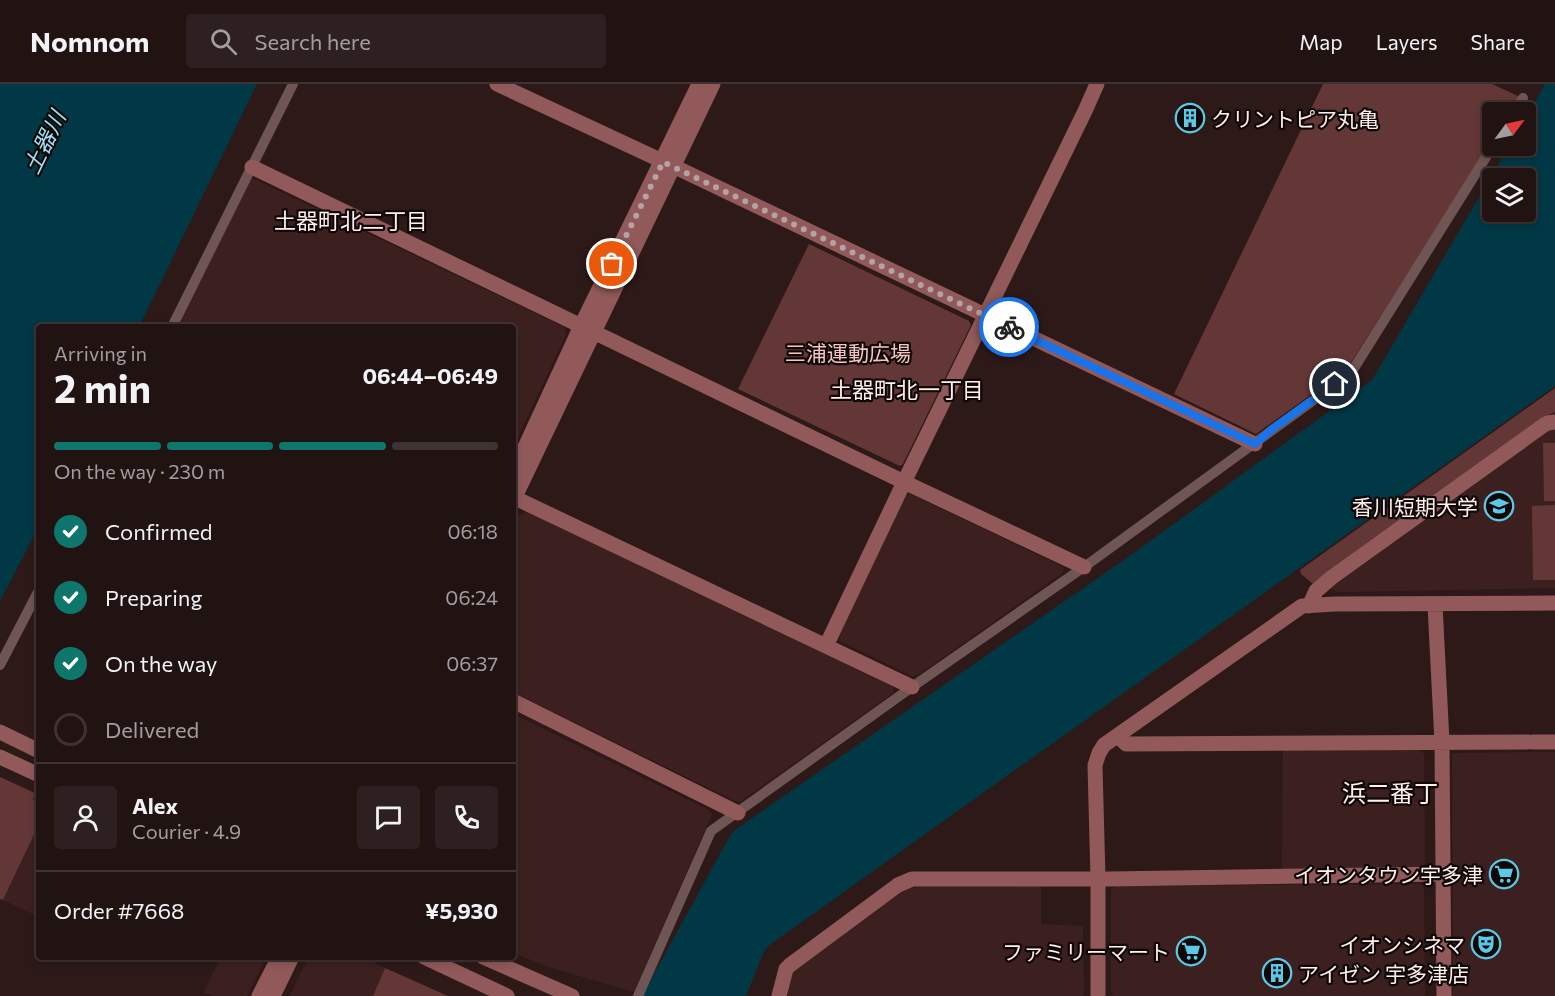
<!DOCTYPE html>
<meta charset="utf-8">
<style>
:root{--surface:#221313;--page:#2e2021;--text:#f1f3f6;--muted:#a29ea0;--line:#3f3233;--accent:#0f766e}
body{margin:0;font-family:Commissioner,"Noto Sans JP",sans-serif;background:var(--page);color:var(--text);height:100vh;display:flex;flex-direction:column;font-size:22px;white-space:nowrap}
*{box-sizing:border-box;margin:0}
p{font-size:20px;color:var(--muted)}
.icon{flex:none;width:33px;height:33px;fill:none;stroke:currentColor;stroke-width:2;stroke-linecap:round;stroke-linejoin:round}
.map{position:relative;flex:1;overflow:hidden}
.sheet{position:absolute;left:36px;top:240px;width:480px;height:636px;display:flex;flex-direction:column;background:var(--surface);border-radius:6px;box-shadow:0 3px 9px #0003,0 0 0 2px var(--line)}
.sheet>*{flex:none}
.needle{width:39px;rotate:57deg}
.tools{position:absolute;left:1482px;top:18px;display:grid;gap:12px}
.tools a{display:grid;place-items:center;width:54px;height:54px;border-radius:6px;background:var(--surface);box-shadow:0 3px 9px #0003,0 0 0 2px var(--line);font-size:30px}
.pin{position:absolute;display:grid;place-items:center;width:51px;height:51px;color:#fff;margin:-26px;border:3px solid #fff;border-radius:50%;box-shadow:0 2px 6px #0007}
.courier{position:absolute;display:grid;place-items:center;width:60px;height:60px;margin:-30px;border:4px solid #1a73e8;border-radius:50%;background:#fff;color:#222;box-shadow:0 2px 8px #0007}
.overview em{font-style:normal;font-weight:700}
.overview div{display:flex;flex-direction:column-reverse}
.overview{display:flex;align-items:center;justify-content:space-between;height:102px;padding:0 18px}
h1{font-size:39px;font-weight:700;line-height:45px}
.bar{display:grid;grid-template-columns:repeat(4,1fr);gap:9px 6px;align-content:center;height:72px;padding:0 18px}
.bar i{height:8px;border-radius:4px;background:var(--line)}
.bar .on{background:var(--accent)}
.bar p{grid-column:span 4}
.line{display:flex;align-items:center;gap:15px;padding:0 18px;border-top:2px solid var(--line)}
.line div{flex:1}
.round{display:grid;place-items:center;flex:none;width:63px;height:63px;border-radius:6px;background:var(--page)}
ol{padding:0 18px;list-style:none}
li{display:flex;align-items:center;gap:18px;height:66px}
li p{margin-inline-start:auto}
li .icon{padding:6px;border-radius:50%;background:var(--accent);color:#fff;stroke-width:4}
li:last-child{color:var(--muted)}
li i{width:33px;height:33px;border:3px solid var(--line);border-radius:50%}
header{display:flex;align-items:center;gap:36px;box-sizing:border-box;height:84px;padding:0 30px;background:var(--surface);border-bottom:2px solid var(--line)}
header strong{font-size:28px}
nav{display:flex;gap:33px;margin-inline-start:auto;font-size:21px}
.search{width:420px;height:54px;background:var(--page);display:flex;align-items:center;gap:15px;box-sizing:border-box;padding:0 21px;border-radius:6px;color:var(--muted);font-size:22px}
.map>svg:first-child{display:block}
.built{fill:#3c2020}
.green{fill:#643737}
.water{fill:#003845;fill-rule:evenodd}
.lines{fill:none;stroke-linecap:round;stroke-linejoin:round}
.street{stroke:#6f5554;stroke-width:10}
.secondary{stroke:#915959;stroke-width:15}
.done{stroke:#b5a3a3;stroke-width:6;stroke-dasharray:0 10.8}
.route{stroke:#1a73e8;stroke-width:8}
.labels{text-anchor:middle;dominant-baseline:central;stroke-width:4.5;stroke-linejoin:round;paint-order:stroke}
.poi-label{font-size:21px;fill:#feeeed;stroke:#100707;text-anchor:end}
.park-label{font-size:21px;fill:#f2c5c3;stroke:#100707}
.water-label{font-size:22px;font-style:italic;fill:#9de4f9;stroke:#100707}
.neighbourhood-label{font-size:22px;fill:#feeeed;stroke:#100707}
.quarter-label{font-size:24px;fill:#feeeed;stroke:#100707}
</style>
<header>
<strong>Nomnom</strong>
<div class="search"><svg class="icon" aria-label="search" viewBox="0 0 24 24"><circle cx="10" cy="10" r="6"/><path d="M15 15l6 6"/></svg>Search here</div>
<nav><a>Map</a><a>Layers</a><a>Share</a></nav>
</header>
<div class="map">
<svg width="1555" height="912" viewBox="0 0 1555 912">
<rect width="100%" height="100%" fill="#2e1919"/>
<path class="built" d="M 254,95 L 564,243 L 566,251 L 513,364 L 513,243 L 182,242 L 180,236 L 247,96 Z
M 1552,344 L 1555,344 L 1555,504 L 1342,508 L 1335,507 L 1330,504 L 1333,499 Z
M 910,410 L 1063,483 L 1064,488 L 918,591 L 912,592 L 840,557 L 839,552 L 905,412 Z
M 528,428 L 893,603 L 893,609 L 740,718 L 735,717 L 513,608 L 513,444 L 519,431 Z
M 513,630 L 709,726 L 712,730 L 634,908 L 552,884 L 513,869 Z
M 1283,666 L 1420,666 L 1424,670 L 1425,780 L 1420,784 L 1282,786 Z
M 1555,668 L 1555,912 L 1453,912 L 1452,669 Z
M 39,740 L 39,833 L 3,816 Z
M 1421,800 L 1424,804 L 1425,912 L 1113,912 L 1111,910 L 1111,806 L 1117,802 Z
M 1041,802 L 1041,840 L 1083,842 L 1084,911 L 1082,912 L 783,912 L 792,885 L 907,804 L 921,803 Z
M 221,873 L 266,873 L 247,912 L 212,912 L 204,908 Z
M 308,873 L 362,873 L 385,884 L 373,912 L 290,912 Z"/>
<path class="green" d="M 1323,0 L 1492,0 L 1520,13 L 1510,28 L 1492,28 L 1492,56 L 1347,285 L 1256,350 L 1174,310 Z
M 809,160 L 969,237 L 971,241 L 903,380 L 900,382 L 738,305 Z
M 1555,304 L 1555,328 L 1543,334 L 1313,500 L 1301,490 L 1300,486 Z
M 1543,359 L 1555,359 L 1555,417 L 1544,417 Z
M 1555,421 L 1555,496 L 1533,496 L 1532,422 Z
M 0,693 L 35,709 L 33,716 L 39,718 L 39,740 L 3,816 L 0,815 Z
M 385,884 L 448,912 L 373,912 Z"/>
<path class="water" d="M 0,0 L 257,0 L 139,243 L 39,243 L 39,442 L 0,517 Z
M 1543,0 L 1555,0 L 1555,302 L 768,862 L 762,872 L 746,912 L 642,912 L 732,748 L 1131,471 L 1372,296 L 1509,62 L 1526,62 L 1526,33 L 1544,2 ZM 1492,94 L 1526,94 L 1526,128 L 1492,128 Z"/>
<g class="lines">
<path class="street" d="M 1514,28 L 1523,14
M 172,243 L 293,0
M 0,581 L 39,506
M 638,912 L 711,747 L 912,603 L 1084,483 L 1351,289 L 1493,62"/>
<path class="secondary" d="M 497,0 L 673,82 L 1255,360
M 252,83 L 904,398 L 1084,483
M 513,389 L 581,242 L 699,0
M 513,413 L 912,603
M 513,417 L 713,0
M 1435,521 L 1442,658 L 1444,912
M 1309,522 L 1316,507 L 1331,494 L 1544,341 L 1548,339 L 1555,338
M 826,562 L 906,394 L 1085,27 L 1097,0
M 513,617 L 738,729
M 0,648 L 39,667
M 1118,652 L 1126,660 L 1528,658
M 1533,658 L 1555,658
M 0,673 L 39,691
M 424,873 L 507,912
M 483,873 L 572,912
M 259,912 L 279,873
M 273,912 L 292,873
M 779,912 L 786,885 L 790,881 L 898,801 L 912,795 L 1109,795 L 1444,790
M 1098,912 L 1098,795 L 1095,681 L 1099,669 L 1104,661 L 1302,522 L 1335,520 L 1555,519"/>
</g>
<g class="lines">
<path class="done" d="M 612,180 L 663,78 L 1009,243"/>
<path class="route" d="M 1009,243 L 1255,360 L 1272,345 L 1335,300"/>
</g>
<defs>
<g id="building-ring" transform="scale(1.5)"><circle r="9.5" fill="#100707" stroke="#5bc8e6" stroke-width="1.5"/><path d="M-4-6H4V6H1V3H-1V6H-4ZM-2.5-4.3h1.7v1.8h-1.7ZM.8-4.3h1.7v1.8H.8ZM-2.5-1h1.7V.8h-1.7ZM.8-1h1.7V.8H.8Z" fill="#5bc8e6"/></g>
<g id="university-ring" transform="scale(1.5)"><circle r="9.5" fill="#100707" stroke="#5bc8e6" stroke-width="1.5"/><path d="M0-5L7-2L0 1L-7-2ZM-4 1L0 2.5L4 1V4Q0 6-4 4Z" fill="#5bc8e6"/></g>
<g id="supermarket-ring" transform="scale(1.5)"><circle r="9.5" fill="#100707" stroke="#5bc8e6" stroke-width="1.5"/><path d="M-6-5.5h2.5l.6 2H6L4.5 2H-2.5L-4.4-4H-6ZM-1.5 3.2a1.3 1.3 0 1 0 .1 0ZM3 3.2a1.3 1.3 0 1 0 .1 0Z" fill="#5bc8e6"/></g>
<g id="theatre-ring" transform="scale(1.5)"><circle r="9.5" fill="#100707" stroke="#5bc8e6" stroke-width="1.5"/><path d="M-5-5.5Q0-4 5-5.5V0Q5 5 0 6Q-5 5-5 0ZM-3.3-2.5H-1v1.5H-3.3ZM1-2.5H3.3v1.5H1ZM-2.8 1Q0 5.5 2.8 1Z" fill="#5bc8e6"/></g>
</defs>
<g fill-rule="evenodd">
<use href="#building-ring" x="1190" y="34"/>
<use href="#university-ring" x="1499" y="422"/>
<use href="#supermarket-ring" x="1504" y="790"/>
<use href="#theatre-ring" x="1486" y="860"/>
<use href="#supermarket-ring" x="1191" y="867"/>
<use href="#building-ring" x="1277" y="889"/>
</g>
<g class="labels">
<g class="poi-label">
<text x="1211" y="34" text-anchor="start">クリントピア丸亀</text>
<text x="1478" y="422">香川短期大学</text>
<text x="1483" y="790">イオンタウン宇多津</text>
<text x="1465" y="860">イオンシネマ</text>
<text x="1170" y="867">ファミリーマート</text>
<text x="1298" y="889" text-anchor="start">アイゼン 宇多津店</text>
</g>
<g class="park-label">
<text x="848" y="268">三浦運動広場</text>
</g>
<g class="water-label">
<text transform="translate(44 58) rotate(-64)">土器川</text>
</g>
<g class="neighbourhood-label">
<text x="351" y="136">土器町北二丁目</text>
<text x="907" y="305">土器町北一丁目</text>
</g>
<g class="quarter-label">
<text x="1390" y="708">浜二番丁</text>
</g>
</g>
</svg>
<div class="tools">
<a><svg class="needle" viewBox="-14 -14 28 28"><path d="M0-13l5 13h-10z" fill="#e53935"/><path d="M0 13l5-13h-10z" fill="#a29ea0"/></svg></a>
<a><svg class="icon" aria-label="layers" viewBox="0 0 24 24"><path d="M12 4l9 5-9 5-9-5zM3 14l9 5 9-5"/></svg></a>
</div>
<div class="pin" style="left:612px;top:180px;background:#ea580c"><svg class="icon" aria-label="bag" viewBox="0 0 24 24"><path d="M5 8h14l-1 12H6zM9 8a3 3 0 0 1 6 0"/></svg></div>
<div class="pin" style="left:1335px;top:300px;background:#1f2937"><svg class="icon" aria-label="home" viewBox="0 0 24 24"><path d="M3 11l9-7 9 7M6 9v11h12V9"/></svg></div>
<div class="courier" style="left:1009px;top:243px"><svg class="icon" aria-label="bike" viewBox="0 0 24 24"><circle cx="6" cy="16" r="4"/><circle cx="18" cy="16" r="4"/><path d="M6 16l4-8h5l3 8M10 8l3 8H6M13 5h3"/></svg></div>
<section class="sheet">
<div class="overview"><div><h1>2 min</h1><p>Arriving in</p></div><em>06:44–06:49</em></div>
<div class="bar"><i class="on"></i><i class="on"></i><i class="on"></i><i></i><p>On the way · 230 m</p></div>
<ol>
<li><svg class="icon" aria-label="check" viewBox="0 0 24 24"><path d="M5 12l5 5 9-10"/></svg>Confirmed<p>06:18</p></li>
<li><svg class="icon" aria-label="check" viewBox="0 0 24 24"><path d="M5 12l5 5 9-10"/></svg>Preparing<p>06:24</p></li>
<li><svg class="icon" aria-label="check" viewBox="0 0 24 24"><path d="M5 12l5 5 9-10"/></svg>On the way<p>06:37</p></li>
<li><i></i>Delivered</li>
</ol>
<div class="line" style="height:108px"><a class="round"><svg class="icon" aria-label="person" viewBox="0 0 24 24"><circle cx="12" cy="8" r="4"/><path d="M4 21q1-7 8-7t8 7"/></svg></a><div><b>Alex</b><p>Courier · 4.9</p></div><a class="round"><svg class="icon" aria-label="chat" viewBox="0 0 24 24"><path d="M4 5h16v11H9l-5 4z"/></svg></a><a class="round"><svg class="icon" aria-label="phone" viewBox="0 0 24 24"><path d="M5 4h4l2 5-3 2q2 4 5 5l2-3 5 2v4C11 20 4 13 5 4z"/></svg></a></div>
<div class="line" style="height:78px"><div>Order #7668</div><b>¥5,930</b></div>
</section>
</div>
